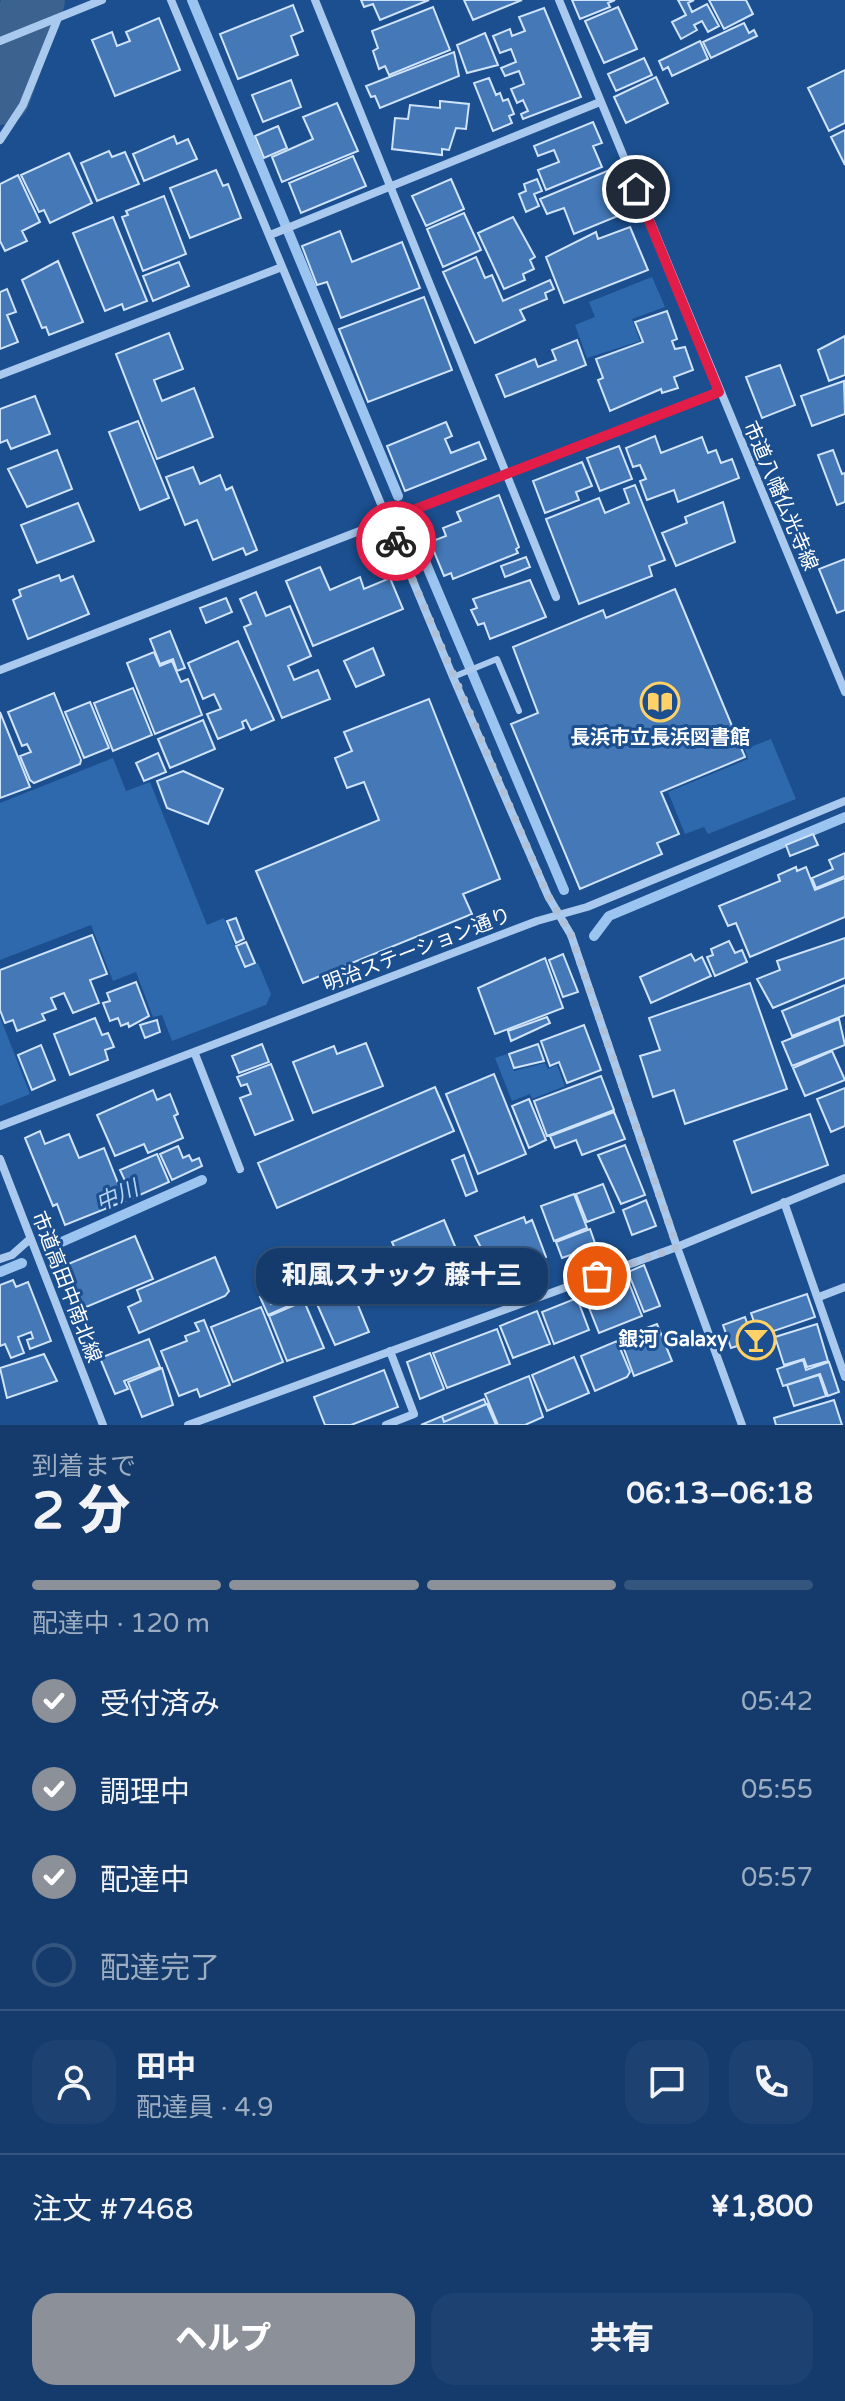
<!DOCTYPE html>
<html lang="ja">
<meta charset="utf-8">
<style>
:root{--surface:#143b6b;--page:#1d4271;--text:#f1f3f6;--muted:#9dadc1;--line:#33557e;--accent:#8c9099}
body{margin:0;font-family:"Varela Round","Noto Sans JP",sans-serif;background:var(--page);color:var(--text);height:100vh;display:flex;flex-direction:column;font-size:30px;white-space:nowrap}
*{box-sizing:border-box;margin:0}
p{font-size:26px;color:var(--muted)}
.icon{flex:none;width:44px;height:44px;fill:none;stroke:currentColor;stroke-width:2;stroke-linecap:round;stroke-linejoin:round}
.map{position:relative;height:1425px;overflow:hidden}
.details{display:flex;flex-direction:column;background:var(--surface);flex:1}
.details>*{flex:none}
.pin{position:absolute;display:grid;place-items:center;width:68px;height:68px;color:#fff;margin:-34px;border:4px solid #fff;border-radius:50%;box-shadow:0 2px 8px #0007}
.courier{position:absolute;display:grid;place-items:center;width:80px;height:80px;margin:-40px;border:6px solid #e11d48;border-radius:50%;background:#fff;color:#222;box-shadow:0 2px 10px #0007}
.bubble{position:absolute;height:56px;border-radius:24px;background:var(--surface);box-shadow:0 2px 6px #0004,0 0 0 2px var(--line);font-size:26px;font-weight:800;line-height:56px;text-align:center}
.head em{font-style:normal;font-weight:800}
.head div{display:flex;flex-direction:column-reverse}
.head{display:flex;align-items:center;justify-content:space-between;height:136px;padding:0 32px}
h1{font-size:52px;font-weight:800;line-height:60px}
.bar{display:grid;grid-template-columns:repeat(4,1fr);gap:12px 8px;align-content:center;height:96px;padding:0 32px}
.bar i{height:10px;border-radius:6px;background:var(--line)}
.bar .selected{background:var(--accent)}
.bar p{grid-column:span 4}
.line{display:flex;align-items:center;gap:20px;padding:0 32px;border-top:2px solid var(--line)}
.line div{flex:1}
.round{display:grid;place-items:center;flex:none;width:84px;height:84px;border-radius:24px;background:var(--page)}
ol{padding:0 32px;list-style:none}
li{display:flex;align-items:center;gap:24px;height:88px}
li p{margin-inline-start:auto}
li .icon{padding:8px;border-radius:50%;background:var(--accent);color:#fff;stroke-width:4}
li:last-child{color:var(--muted)}
li i{width:44px;height:44px;border:4px solid var(--line);border-radius:50%}
.cta{display:flex;gap:16px;margin-top:auto;padding:16px 32px}
.cta a{flex:1;height:92px;border-radius:24px;background:var(--accent);color:#fff;font-size:32px;font-weight:800;line-height:92px;text-align:center}
.cta a+a{background:var(--page);color:var(--text)}
.map>svg:first-child{display:block}
.green{fill:#2e69ad}
.lines{fill:none;stroke-linecap:round;stroke-linejoin:round}
.stream{stroke:#9cc4f0;stroke-width:10}
.river{stroke:#3c6290;stroke-width:62}
.building{fill:#4478b7;stroke:#cfe3fa;stroke-width:2}
.lane{stroke:#a9c9ee;stroke-width:6}
.street{stroke:#a9c9ee;stroke-width:8}
.done{stroke:#afc1d8;stroke-width:8;stroke-dasharray:0 14.4}
.route{stroke:#e11d48;stroke-width:10}
.labels{text-anchor:middle;dominant-baseline:central;stroke-width:6;stroke-linejoin:round;paint-order:stroke}
.street-label{font-size:20px;fill:#fff;stroke:#1b4f8f}
.poi-label{font-size:20px;font-weight:bold;fill:#fff;stroke:#1b4f8f}
.water-label{font-size:22px;font-style:italic;fill:#b5d3f5;stroke:#1b4f8f}
</style>
<div class="map">
<svg width="845" height="1425" viewBox="0 0 845 1425">
<rect width="100%" height="100%" fill="#1b4f8f"/>
<path class="green" d="M 652,277 L 665,307 L 632,319 L 640,341 L 587,358 L 575,325 L 595,317 L 589,302 Z
M 771,739 L 796,799 L 708,834 L 704,827 L 685,834 L 668,792 L 748,759 L 745,749 Z
M 113,758 L 126,791 L 150,782 L 207,925 L 224,918 L 244,969 L 258,963 L 271,994 L 266,1005 L 172,1041 L 162,1015 L 153,1017 L 136,972 L 113,981 L 91,925 L 0,960 L 0,803 Z
M 0,1017 L 30,1094 L 0,1106 Z
M 507,1054 L 514,1071 L 545,1063 L 548,1069 L 557,1065 L 565,1086 L 532,1099 L 530,1094 L 512,1101 L 495,1058 Z"/>
<g class="lines">
<path class="stream" d="M 192,0 L 398,496
M 410,526 L 564,890
M 594,936 L 609,916 L 845,817
M 48,1248 L 202,1180
M 0,1272 L 22,1263"/>
<path class="river" d="M 0,94 L 34,0"/>
</g>
<path class="building" d="M 361,0 L 429,0 L 380,20 L 373,4 L 364,7 Z
M 464,0 L 522,0 L 473,20 Z
M 572,0 L 615,0 L 608,3 L 610,7 L 580,19 Z
M 678,0 L 694,0 L 688,3 L 692,12 L 707,4 L 719,26 L 708,32 L 702,21 L 694,25 L 697,30 L 681,39 L 672,22 L 686,15 Z
M 709,0 L 746,0 L 753,14 L 724,29 Z
M 293,5 L 303,31 L 291,36 L 298,55 L 238,79 L 220,34 Z
M 433,7 L 450,50 L 389,75 L 385,66 L 379,69 L 373,51 L 378,48 L 372,31 Z
M 618,7 L 637,49 L 604,63 L 585,21 Z
M 544,8 L 581,97 L 523,119 L 521,114 L 528,111 L 523,100 L 517,103 L 511,89 L 524,84 L 519,71 L 505,76 L 501,68 L 516,62 L 511,49 L 500,53 L 493,36 L 510,29 L 512,36 L 525,31 L 519,17 Z
M 159,18 L 180,70 L 115,96 L 92,40 L 112,32 L 117,46 L 130,41 L 126,32 Z
M 744,23 L 749,33 L 754,30 L 757,36 L 711,58 L 703,42 Z
M 485,33 L 498,65 L 467,73 L 457,45 Z
M 700,41 L 708,59 L 672,76 L 668,67 L 663,70 L 659,61 Z
M 454,52 L 459,76 L 380,108 L 375,96 L 371,97 L 366,86 Z
M 644,58 L 652,75 L 616,91 L 608,74 Z
M 845,70 L 845,123 L 829,131 L 808,88 Z
M 656,77 L 668,103 L 626,123 L 614,97 Z
M 489,78 L 496,95 L 500,93 L 503,101 L 508,99 L 514,114 L 509,116 L 512,123 L 493,131 L 474,83 Z
M 291,80 L 301,107 L 263,122 L 252,95 Z
M 440,101 L 469,104 L 466,129 L 456,128 L 449,150 L 442,149 L 442,155 L 392,149 L 395,118 L 408,119 L 410,105 L 440,108 Z
M 337,103 L 358,151 L 282,182 L 272,157 L 313,139 L 303,117 Z
M 593,122 L 602,143 L 593,146 L 602,167 L 546,190 L 538,170 L 559,162 L 554,150 L 538,156 L 534,146 Z
M 278,126 L 287,148 L 264,158 L 255,136 Z
M 845,130 L 845,165 L 831,137 Z
M 174,136 L 177,144 L 188,139 L 197,159 L 144,181 L 133,154 Z
M 109,151 L 112,157 L 125,152 L 139,184 L 97,201 L 81,163 Z
M 69,153 L 92,203 L 50,223 L 44,210 L 39,212 L 21,175 Z
M 353,156 L 366,186 L 301,213 L 289,183 Z
M 612,169 L 630,211 L 574,234 L 564,208 L 547,214 L 540,199 Z
M 216,170 L 223,186 L 228,184 L 241,218 L 190,238 L 170,188 Z
M 18,175 L 40,222 L 22,231 L 27,241 L 5,251 L 0,241 L 0,184 Z
M 451,179 L 464,209 L 426,226 L 412,196 Z
M 537,179 L 542,191 L 534,194 L 539,206 L 526,212 L 519,194 L 526,191 L 524,184 Z
M 164,196 L 186,254 L 143,271 L 122,217 L 128,215 L 126,211 Z
M 464,213 L 481,250 L 443,267 L 427,229 Z
M 113,217 L 147,301 L 124,310 L 122,304 L 105,311 L 73,233 Z
M 513,217 L 535,257 L 530,260 L 534,269 L 523,274 L 525,280 L 504,289 L 478,233 Z
M 630,227 L 648,270 L 564,303 L 546,257 L 596,232 L 598,239 Z
M 340,231 L 352,262 L 402,242 L 420,288 L 341,318 L 327,282 L 317,285 L 302,246 Z
M 476,257 L 485,278 L 492,275 L 503,301 L 550,280 L 554,289 L 545,293 L 547,299 L 520,310 L 525,320 L 475,343 L 443,272 Z
M 58,261 L 83,322 L 49,335 L 46,327 L 42,328 L 22,280 Z
M 179,262 L 189,286 L 153,301 L 143,276 Z
M 7,289 L 16,312 L 7,315 L 18,342 L 0,349 L 0,292 Z
M 424,297 L 452,370 L 368,402 L 339,329 Z
M 667,311 L 677,339 L 672,341 L 675,349 L 685,347 L 693,370 L 674,377 L 678,388 L 662,393 L 661,389 L 610,411 L 598,380 L 603,378 L 596,359 L 643,342 L 635,322 Z
M 169,333 L 183,369 L 154,380 L 162,401 L 194,388 L 213,437 L 157,459 L 116,354 Z
M 845,336 L 845,375 L 829,381 L 818,350 Z
M 577,340 L 586,365 L 505,397 L 496,375 L 535,359 L 538,367 L 556,360 L 552,350 Z
M 780,365 L 795,405 L 762,418 L 746,377 Z
M 844,381 L 845,414 L 812,426 L 801,396 Z
M 35,396 L 50,434 L 11,449 L 7,440 L 0,443 L 0,409 Z
M 138,421 L 169,498 L 140,510 L 109,432 Z
M 446,422 L 452,436 L 445,439 L 451,453 L 479,442 L 486,459 L 405,491 L 387,446 Z
M 655,436 L 661,453 L 702,437 L 708,453 L 716,450 L 721,463 L 732,459 L 739,478 L 678,502 L 674,490 L 647,500 L 640,481 L 646,479 L 640,465 L 633,467 L 626,448 Z
M 619,446 L 632,479 L 600,491 L 587,458 Z
M 57,450 L 72,489 L 27,507 L 8,469 Z
M 833,450 L 842,474 L 845,473 L 845,502 L 837,505 L 818,455 Z
M 582,462 L 592,486 L 576,492 L 579,500 L 545,513 L 533,481 Z
M 193,467 L 200,484 L 220,475 L 226,490 L 232,487 L 257,550 L 246,555 L 243,548 L 213,560 L 197,520 L 185,525 L 166,477 Z
M 635,485 L 665,560 L 649,566 L 652,576 L 579,604 L 546,519 L 599,498 L 605,513 L 629,503 L 624,489 Z
M 499,495 L 519,547 L 516,549 L 518,553 L 453,579 L 451,573 L 444,576 L 430,542 L 446,536 L 443,528 L 461,521 L 457,512 Z
M 723,502 L 735,542 L 676,566 L 662,533 L 687,523 L 685,517 Z
M 78,503 L 94,541 L 37,563 L 21,525 Z
M 526,557 L 530,567 L 505,577 L 501,566 Z
M 845,559 L 845,610 L 837,613 L 819,569 Z
M 320,567 L 330,590 L 360,577 L 364,589 L 390,578 L 403,609 L 313,646 L 286,581 Z
M 59,575 L 61,581 L 73,576 L 89,614 L 28,639 L 13,600 L 21,596 L 19,590 Z
M 530,580 L 546,617 L 490,639 L 484,623 L 478,625 L 471,610 L 477,608 L 473,599 Z
M 675,589 L 745,757 L 661,792 L 679,834 L 657,843 L 662,854 L 580,889 L 511,724 L 538,713 L 513,647 L 603,610 L 606,618 Z
M 256,592 L 266,616 L 290,606 L 311,656 L 288,666 L 294,680 L 318,670 L 330,699 L 282,718 L 244,627 L 251,624 L 240,599 Z
M 226,598 L 232,612 L 206,623 L 200,608 Z
M 170,631 L 185,668 L 177,671 L 173,659 L 160,664 L 150,639 Z
M 238,641 L 274,720 L 251,730 L 246,720 L 242,722 L 244,728 L 218,739 L 207,714 L 221,709 L 214,694 L 203,699 L 188,663 Z
M 373,648 L 384,675 L 356,687 L 344,661 Z
M 154,652 L 160,666 L 172,661 L 181,682 L 188,679 L 202,715 L 155,734 L 127,663 Z
M 133,688 L 152,735 L 113,751 L 94,703 Z
M 54,693 L 81,760 L 80,764 L 34,783 L 30,780 L 20,756 L 31,752 L 27,744 L 22,746 L 8,712 Z
M 429,699 L 500,879 L 463,894 L 472,914 L 303,983 L 256,871 L 379,820 L 364,782 L 347,788 L 335,758 L 352,751 L 344,732 Z
M 90,702 L 109,748 L 84,758 L 65,712 Z
M 0,712 L 30,787 L 0,798 Z
M 203,720 L 215,749 L 170,768 L 158,739 Z
M 158,753 L 166,772 L 144,781 L 136,763 Z
M 183,771 L 223,789 L 208,824 L 167,808 L 157,781 Z
M 813,834 L 818,845 L 790,856 L 786,845 Z
M 845,853 L 845,876 L 816,888 L 812,878 L 833,869 L 829,860 Z
M 796,867 L 797,871 L 806,867 L 815,890 L 845,878 L 845,917 L 750,957 L 736,923 L 728,926 L 719,906 L 780,881 L 778,875 Z
M 236,918 L 244,939 L 236,943 L 227,921 Z
M 92,935 L 107,974 L 90,980 L 99,1003 L 73,1013 L 64,993 L 51,998 L 56,1009 L 42,1014 L 45,1020 L 17,1031 L 13,1020 L 5,1023 L 0,1010 L 0,970 Z
M 845,938 L 845,978 L 773,1008 L 757,979 L 780,970 L 777,961 Z
M 729,941 L 735,953 L 742,950 L 747,962 L 715,976 L 707,957 L 713,955 L 711,949 Z
M 246,942 L 255,963 L 245,967 L 236,946 Z
M 563,954 L 578,992 L 563,997 L 549,960 Z
M 691,954 L 695,961 L 702,957 L 711,976 L 651,1003 L 640,977 Z
M 545,958 L 563,1008 L 495,1034 L 478,988 Z
M 136,982 L 149,1016 L 129,1027 L 128,1023 L 121,1026 L 118,1018 L 110,1021 L 103,1003 L 110,1001 L 107,993 Z
M 750,983 L 787,1089 L 685,1124 L 674,1090 L 653,1097 L 640,1056 L 660,1050 L 649,1018 Z
M 845,985 L 845,1015 L 792,1036 L 782,1011 Z
M 547,1017 L 550,1023 L 511,1041 L 508,1031 Z
M 95,1018 L 102,1035 L 108,1033 L 114,1047 L 105,1050 L 108,1060 L 70,1075 L 54,1034 Z
M 839,1019 L 845,1045 L 792,1066 L 782,1042 Z
M 157,1020 L 160,1032 L 145,1038 L 140,1025 Z
M 584,1025 L 601,1070 L 567,1083 L 559,1062 L 550,1066 L 541,1041 Z
M 366,1043 L 383,1086 L 313,1113 L 293,1062 L 334,1046 L 337,1054 Z
M 262,1044 L 269,1062 L 239,1073 L 232,1056 Z
M 538,1044 L 544,1061 L 514,1068 L 509,1054 Z
M 41,1045 L 55,1080 L 32,1090 L 18,1055 Z
M 832,1051 L 845,1080 L 805,1096 L 793,1068 Z
M 271,1064 L 293,1120 L 255,1135 L 240,1098 L 251,1094 L 247,1084 L 241,1086 L 237,1077 Z
M 494,1074 L 526,1154 L 478,1174 L 446,1094 Z
M 601,1076 L 614,1110 L 547,1136 L 534,1101 Z
M 435,1087 L 454,1131 L 277,1208 L 258,1163 Z
M 845,1088 L 845,1126 L 831,1132 L 817,1099 Z
M 153,1090 L 157,1100 L 170,1094 L 178,1114 L 174,1116 L 183,1138 L 148,1153 L 144,1144 L 115,1156 L 97,1115 Z
M 529,1099 L 546,1140 L 529,1148 L 512,1106 Z
M 614,1112 L 625,1139 L 582,1155 L 576,1140 L 555,1148 L 550,1136 Z
M 810,1114 L 828,1165 L 752,1193 L 734,1141 Z
M 40,1131 L 45,1144 L 69,1134 L 79,1158 L 104,1148 L 125,1201 L 65,1225 L 57,1204 L 53,1206 L 25,1138 Z
M 625,1145 L 645,1195 L 621,1204 L 598,1155 Z
M 178,1146 L 183,1158 L 189,1155 L 192,1161 L 199,1158 L 202,1166 L 172,1180 L 160,1154 Z
M 157,1154 L 169,1182 L 133,1198 L 120,1170 Z
M 464,1155 L 477,1191 L 466,1196 L 452,1160 Z
M 603,1184 L 614,1212 L 587,1222 L 576,1194 Z
M 574,1194 L 587,1228 L 554,1241 L 541,1206 Z
M 646,1200 L 656,1226 L 632,1235 L 623,1210 Z
M 524,1217 L 526,1223 L 532,1220 L 546,1257 L 518,1268 L 514,1258 L 508,1261 L 509,1265 L 493,1271 L 475,1236 Z
M 444,1220 L 470,1282 L 417,1300 L 392,1242 Z
M 590,1229 L 596,1246 L 562,1258 L 556,1242 Z
M 135,1236 L 153,1279 L 79,1310 L 61,1267 Z
M 215,1257 L 229,1291 L 225,1296 L 139,1333 L 128,1307 L 141,1301 L 137,1290 Z
M 341,1264 L 369,1332 L 335,1345 L 306,1279 Z
M 644,1265 L 660,1306 L 644,1312 L 628,1272 Z
M 625,1273 L 642,1316 L 599,1333 L 582,1290 Z
M 13,1280 L 16,1287 L 28,1282 L 51,1341 L 30,1349 L 27,1340 L 33,1338 L 31,1332 L 18,1337 L 24,1353 L 11,1358 L 5,1344 L 0,1346 L 0,1285 Z
M 266,1294 L 271,1304 L 289,1296 L 293,1304 L 268,1315 L 260,1297 Z
M 807,1294 L 815,1317 L 759,1336 L 751,1313 Z
M 577,1298 L 589,1330 L 554,1344 L 542,1312 Z
M 304,1301 L 324,1348 L 287,1361 L 269,1316 Z
M 261,1307 L 283,1362 L 233,1382 L 211,1327 Z
M 537,1311 L 550,1344 L 513,1358 L 500,1326 Z
M 745,1317 L 753,1341 L 731,1348 L 723,1325 Z
M 204,1320 L 230,1385 L 200,1397 L 197,1389 L 179,1396 L 161,1351 L 187,1341 L 185,1336 L 199,1331 L 195,1323 Z
M 657,1324 L 672,1361 L 634,1376 L 620,1338 Z
M 817,1324 L 828,1361 L 807,1367 L 804,1359 L 784,1365 L 775,1337 Z
M 497,1329 L 510,1364 L 447,1388 L 433,1353 Z
M 149,1339 L 160,1367 L 124,1381 L 128,1389 L 115,1394 L 100,1358 Z
M 617,1341 L 630,1372 L 627,1377 L 595,1391 L 581,1356 Z
M 430,1353 L 444,1389 L 420,1399 L 407,1362 Z
M 44,1354 L 57,1381 L 7,1398 L 0,1368 Z
M 574,1357 L 589,1393 L 547,1411 L 532,1375 Z
M 803,1360 L 806,1370 L 829,1362 L 839,1392 L 828,1396 L 820,1374 L 783,1386 L 777,1369 Z
M 162,1368 L 173,1405 L 142,1417 L 128,1382 Z
M 384,1370 L 398,1407 L 351,1425 L 325,1425 L 314,1397 Z
M 819,1375 L 826,1396 L 794,1406 L 787,1385 Z
M 529,1376 L 543,1417 L 525,1425 L 498,1425 L 485,1394 Z
M 484,1399 L 486,1404 L 444,1422 L 442,1416 Z
M 834,1400 L 842,1425 L 776,1425 L 774,1418 Z
M 487,1404 L 496,1425 L 421,1425 L 442,1416 L 444,1422 Z"/>
<g class="lines">
<path class="lane" d="M 453,677 L 497,659 L 519,711"/>
<path class="street" d="M 171,0 L 453,677 L 548,896 L 571,935 L 677,1247 L 742,1425
M 315,0 L 556,597
M 559,0 L 845,692
M 0,41 L 102,0
M 0,140 L 23,105 L 58,18
M 270,235 L 600,102
M 0,375 L 282,267
M 0,670 L 719,392
M 195,1054 L 240,1169
M 0,1126 L 537,921 L 587,907 L 845,801
M 0,1159 L 103,1425
M 784,1202 L 845,1377
M 0,1259 L 12,1255 L 30,1239
M 819,1297 L 845,1287
M 188,1425 L 677,1247 L 845,1178
M 386,1425 L 414,1414 L 390,1351"/>
</g>
<g class="lines">
<path class="done" d="M 396,541 L 548,896 L 571,935 L 677,1247 L 597,1276"/>
<path class="route" d="M 396,541 L 387,520 L 719,392 L 636,189"/>
</g>
<defs>
<g id="library-ring" transform="scale(2)"><circle r="9.5" fill="#1b4f8f" stroke="#ffd166" stroke-width="1.5"/><path d="M-6-4Q-3-5.5-.7-3.5V5Q-3 3-6 4ZM6-4Q3-5.5 .7-3.5V5Q3 3 6 4Z" fill="#ffd166"/></g>
<g id="bar-ring" transform="scale(2)"><circle r="9.5" fill="#1b4f8f" stroke="#ffd166" stroke-width="1.5"/><path d="M-6-5H6L.8 .8V4.5H3.5V6h-7V4.5H-.8V.8Z" fill="#ffd166"/></g>
</defs>
<g fill-rule="evenodd">
<use href="#library-ring" x="660" y="702"/>
<use href="#bar-ring" x="756" y="1340"/>
</g>
<g class="labels">
<g class="street-label">
<text transform="translate(780 496) rotate(67)">市道八幡仏光寺線</text>
<text transform="translate(417 950) rotate(-21)">明治ステーション通り</text>
<text transform="translate(66 1287) rotate(69)">市道高田中南北線</text>
</g>
<g class="poi-label">
<text x="660" y="738">長浜市立長浜図書館</text>
<text x="728" y="1340" text-anchor="end">銀河 Galaxy</text>
</g>
<g class="water-label">
<text transform="translate(117 1196) rotate(-24)">中川</text>
</g>
</g>
</svg>
<div class="pin" style="left:597px;top:1276px;background:#ea580c"><svg class="icon" aria-label="bag" viewBox="0 0 24 24"><path d="M5 8h14l-1 12H6zM9 8a3 3 0 0 1 6 0"/></svg></div>
<div class="pin" style="left:636px;top:189px;background:#1f2937"><svg class="icon" aria-label="home" viewBox="0 0 24 24"><path d="M3 11l9-7 9 7M6 9v11h12V9"/></svg></div>
<div class="courier" style="left:396px;top:541px"><svg class="icon" aria-label="bike" viewBox="0 0 24 24"><circle cx="6" cy="16" r="4"/><circle cx="18" cy="16" r="4"/><path d="M6 16l4-8h5l3 8M10 8l3 8H6M13 5h3"/></svg></div>
<div class="bubble" style="left:256px;top:1248px;width:292px">和風スナック 藤十三</div>
</div>
<section class="details">
<div class="head"><div><h1>2 分</h1><p>到着まで</p></div><em>06:13–06:18</em></div>
<div class="bar"><i class="selected"></i><i class="selected"></i><i class="selected"></i><i></i><p>配達中 · 120 m</p></div>
<ol>
<li><svg class="icon" aria-label="check" viewBox="0 0 24 24"><path d="M5 12l5 5 9-10"/></svg>受付済み<p>05:42</p></li>
<li><svg class="icon" aria-label="check" viewBox="0 0 24 24"><path d="M5 12l5 5 9-10"/></svg>調理中<p>05:55</p></li>
<li><svg class="icon" aria-label="check" viewBox="0 0 24 24"><path d="M5 12l5 5 9-10"/></svg>配達中<p>05:57</p></li>
<li><i></i>配達完了</li>
</ol>
<div class="line" style="height:144px"><a class="round"><svg class="icon" aria-label="person" viewBox="0 0 24 24"><circle cx="12" cy="8" r="4"/><path d="M4 21q1-7 8-7t8 7"/></svg></a><div><b>田中</b><p>配達員 · 4.9</p></div><a class="round"><svg class="icon" aria-label="chat" viewBox="0 0 24 24"><path d="M4 5h16v11H9l-5 4z"/></svg></a><a class="round"><svg class="icon" aria-label="phone" viewBox="0 0 24 24"><path d="M5 4h4l2 5-3 2q2 4 5 5l2-3 5 2v4C11 20 4 13 5 4z"/></svg></a></div>
<div class="line" style="height:104px"><div>注文 #7468</div><b>¥1,800</b></div>
<div class="cta"><a>ヘルプ</a><a>共有</a></div>
</section>
